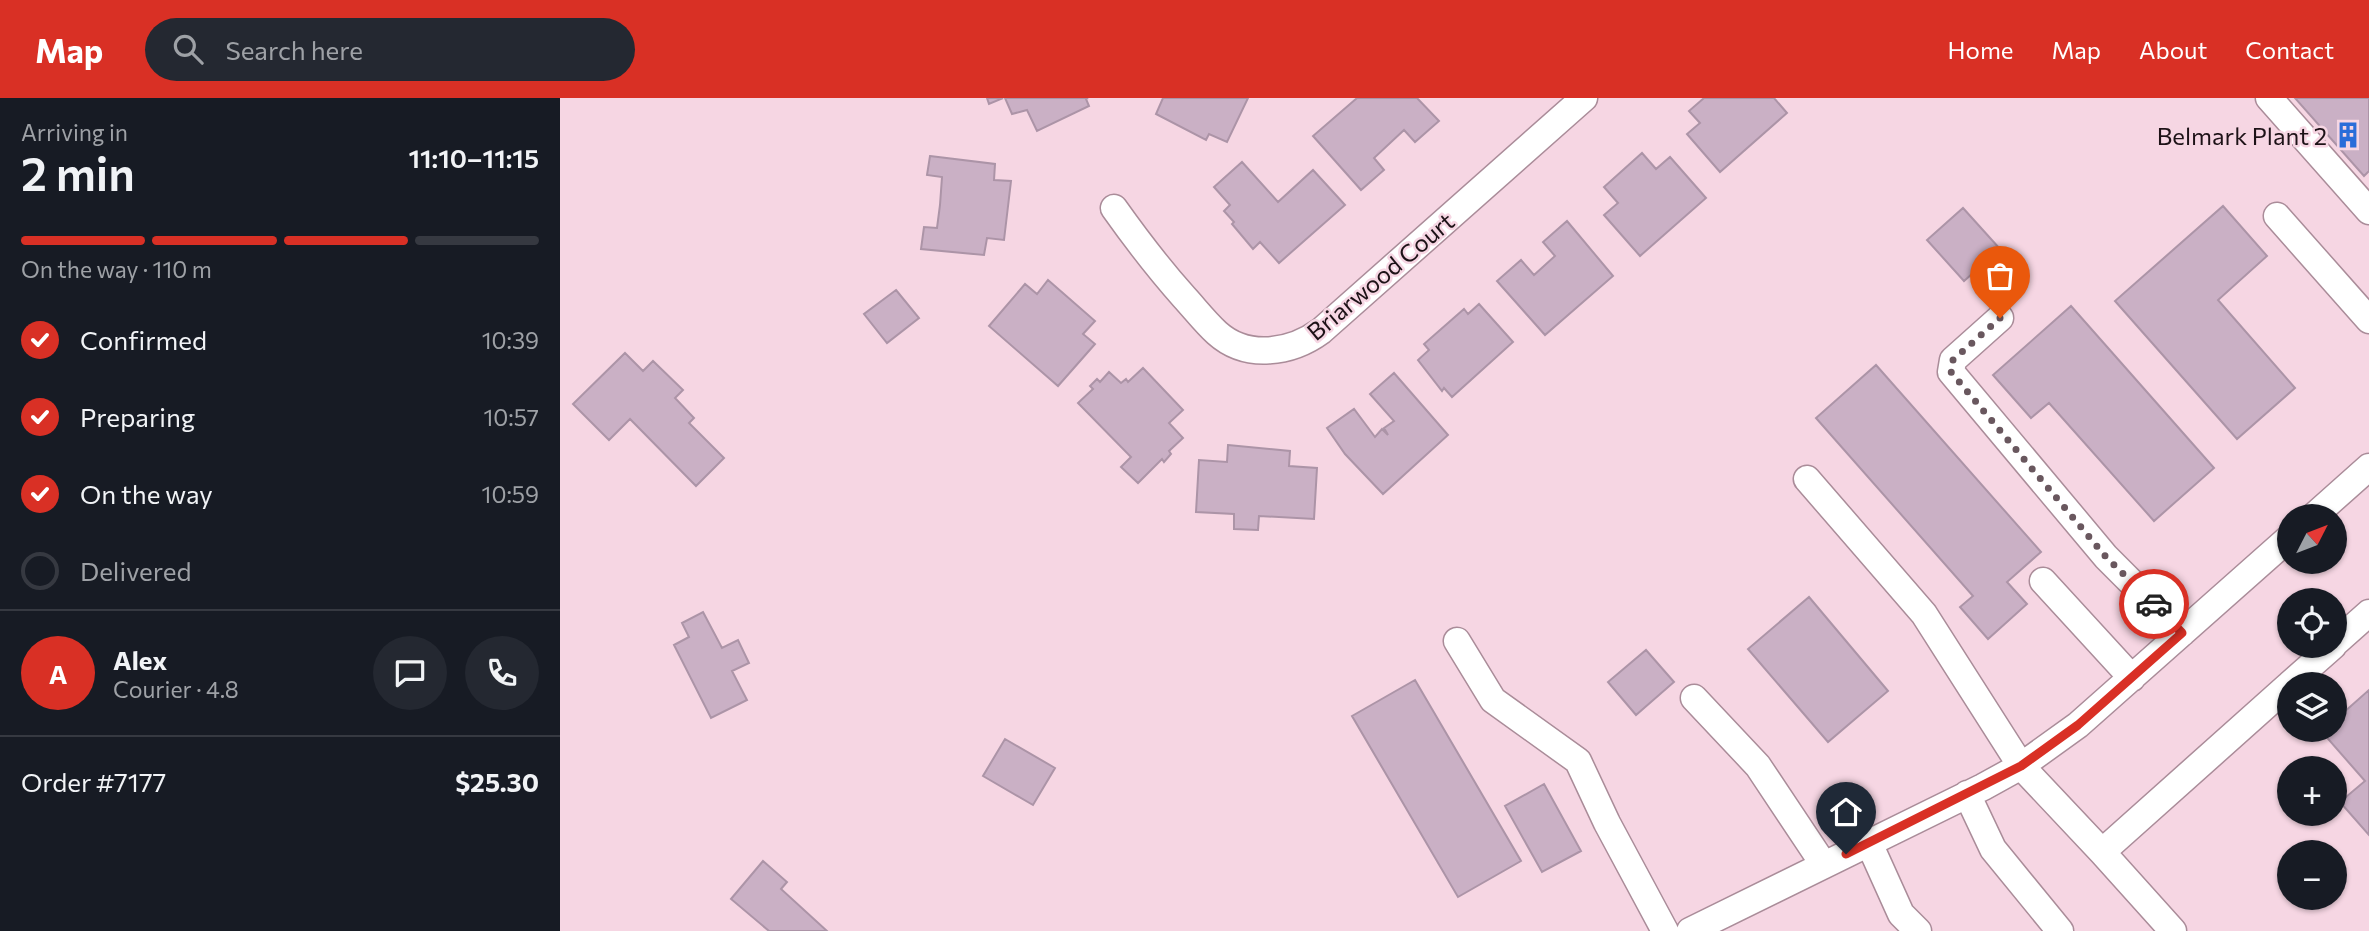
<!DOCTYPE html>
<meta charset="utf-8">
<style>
:root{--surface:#171b24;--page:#242831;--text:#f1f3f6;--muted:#9ea1a6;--line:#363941;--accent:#d93025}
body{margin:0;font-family:Commissioner,sans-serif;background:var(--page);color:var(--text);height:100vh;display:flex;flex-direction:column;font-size:26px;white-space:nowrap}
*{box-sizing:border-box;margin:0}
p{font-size:23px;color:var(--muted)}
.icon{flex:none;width:38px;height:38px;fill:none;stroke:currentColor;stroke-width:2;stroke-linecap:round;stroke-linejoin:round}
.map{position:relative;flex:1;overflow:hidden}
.side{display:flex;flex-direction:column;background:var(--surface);width:560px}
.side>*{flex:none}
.needle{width:46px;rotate:48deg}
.fabs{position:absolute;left:1717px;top:406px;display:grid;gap:14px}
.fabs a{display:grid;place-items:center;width:70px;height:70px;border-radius:50%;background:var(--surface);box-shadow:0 2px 5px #0004;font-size:35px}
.pin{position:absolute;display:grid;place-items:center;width:60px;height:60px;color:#fff;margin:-72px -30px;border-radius:50% 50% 50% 0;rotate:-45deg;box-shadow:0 0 7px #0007}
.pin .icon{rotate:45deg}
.courier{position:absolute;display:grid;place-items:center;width:70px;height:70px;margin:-35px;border:5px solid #d93025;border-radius:50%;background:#fff;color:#222;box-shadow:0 2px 9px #0007}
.overview em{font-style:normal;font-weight:600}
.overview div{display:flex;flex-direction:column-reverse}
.overview{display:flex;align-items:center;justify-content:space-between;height:119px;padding:0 21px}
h1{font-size:46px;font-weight:600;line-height:52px}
.bar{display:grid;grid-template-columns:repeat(4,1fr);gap:10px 7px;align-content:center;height:84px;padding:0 21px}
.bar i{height:9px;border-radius:5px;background:var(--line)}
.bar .on{background:var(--accent)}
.bar p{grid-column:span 4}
.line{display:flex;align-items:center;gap:18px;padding:0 21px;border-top:2px solid var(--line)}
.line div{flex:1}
.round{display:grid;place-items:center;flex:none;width:74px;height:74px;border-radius:37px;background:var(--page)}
ol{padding:0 21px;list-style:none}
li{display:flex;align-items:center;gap:21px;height:77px}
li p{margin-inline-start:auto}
li .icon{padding:7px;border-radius:50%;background:var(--accent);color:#fff;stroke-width:4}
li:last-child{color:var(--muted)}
li i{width:38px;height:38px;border:4px solid var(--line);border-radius:50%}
header{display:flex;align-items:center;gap:42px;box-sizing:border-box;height:98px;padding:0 35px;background:var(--accent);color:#fff}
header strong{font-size:33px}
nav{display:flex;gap:38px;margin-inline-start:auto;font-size:24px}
.search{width:490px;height:63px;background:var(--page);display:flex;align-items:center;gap:18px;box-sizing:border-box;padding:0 24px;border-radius:38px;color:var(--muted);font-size:26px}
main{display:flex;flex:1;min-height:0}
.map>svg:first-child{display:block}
.building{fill:#cab0c5;stroke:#ac94a7;stroke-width:2}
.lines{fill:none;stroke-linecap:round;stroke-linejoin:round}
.minor-casing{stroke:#aa8c99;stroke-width:29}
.minor{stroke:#fff;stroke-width:26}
.done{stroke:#69575e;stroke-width:7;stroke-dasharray:0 12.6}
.route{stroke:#d93025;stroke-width:9}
.labels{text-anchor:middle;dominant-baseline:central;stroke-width:5;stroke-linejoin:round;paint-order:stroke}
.poi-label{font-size:24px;fill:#1d1217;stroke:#f6d6e3;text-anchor:end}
.street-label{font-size:24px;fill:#1d1217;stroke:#f6d6e3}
</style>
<header>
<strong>Map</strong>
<div class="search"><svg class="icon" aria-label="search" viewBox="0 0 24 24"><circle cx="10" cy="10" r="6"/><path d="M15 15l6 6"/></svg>Search here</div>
<nav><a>Home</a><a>Map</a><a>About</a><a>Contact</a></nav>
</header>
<main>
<section class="side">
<div class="overview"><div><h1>2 min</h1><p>Arriving in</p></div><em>11:10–11:15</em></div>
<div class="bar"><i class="on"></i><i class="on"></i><i class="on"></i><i></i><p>On the way · 110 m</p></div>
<ol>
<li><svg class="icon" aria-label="check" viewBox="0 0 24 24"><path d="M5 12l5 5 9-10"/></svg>Confirmed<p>10:39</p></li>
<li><svg class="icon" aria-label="check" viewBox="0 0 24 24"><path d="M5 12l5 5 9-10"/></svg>Preparing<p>10:57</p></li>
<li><svg class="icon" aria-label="check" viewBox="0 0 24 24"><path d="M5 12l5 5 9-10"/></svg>On the way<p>10:59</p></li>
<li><i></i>Delivered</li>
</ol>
<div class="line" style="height:126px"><b class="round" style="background:var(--accent);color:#fff">A</b><div><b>Alex</b><p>Courier · 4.8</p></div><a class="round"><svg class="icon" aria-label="chat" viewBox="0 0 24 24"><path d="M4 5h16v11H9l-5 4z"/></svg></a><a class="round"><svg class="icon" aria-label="phone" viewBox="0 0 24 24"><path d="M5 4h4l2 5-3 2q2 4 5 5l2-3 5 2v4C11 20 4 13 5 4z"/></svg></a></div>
<div class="line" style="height:91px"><div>Order #7177</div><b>$25.30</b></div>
</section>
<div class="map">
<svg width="1809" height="833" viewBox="0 0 1809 833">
<rect width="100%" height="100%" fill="#f6d6e3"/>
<path class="building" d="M 427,0 L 443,0 L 429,6 Z
M 445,0 L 528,0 L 526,1 L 529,8 L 477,33 L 467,12 L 452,16 Z
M 603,0 L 688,0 L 667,44 L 649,36 L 646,42 L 596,16 Z
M 797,0 L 857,0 L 879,23 L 855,44 L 844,32 L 814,60 L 824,72 L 801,92 L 753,38 Z
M 1144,0 L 1214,0 L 1227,15 L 1160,74 L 1127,36 L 1140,25 L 1129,13 Z
M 1735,0 L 1809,0 L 1809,73 L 1804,78 Z
M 1082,55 L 1096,71 L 1110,59 L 1146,100 L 1080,158 L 1044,117 L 1058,105 L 1044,89 Z
M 370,58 L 435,66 L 434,82 L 451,83 L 444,142 L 427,140 L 424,157 L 361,151 L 364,129 L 377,130 L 380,107 L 382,79 L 367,77 Z
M 682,64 L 718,104 L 753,72 L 785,107 L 719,165 L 700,144 L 693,151 L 672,126 L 674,124 L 664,113 L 670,107 L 654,89 Z
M 1663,108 L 1707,158 L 1658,202 L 1735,290 L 1677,341 L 1555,203 Z
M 1403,110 L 1440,151 L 1404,183 L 1367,142 Z
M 1007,123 L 1053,178 L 985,237 L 937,183 L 961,162 L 974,177 L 995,158 L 983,144 Z
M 488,182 L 535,223 L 523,236 L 535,246 L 498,288 L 429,228 L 465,186 L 477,196 Z
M 336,192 L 359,220 L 327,245 L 304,216 Z
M 919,206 L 953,244 L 892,299 L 884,290 L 882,293 L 858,262 L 869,252 L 864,246 L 904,211 L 908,216 Z
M 1511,208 L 1654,370 L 1594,423 L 1489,305 L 1471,320 L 1433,277 Z
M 65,255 L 83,273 L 93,263 L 123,292 L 115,300 L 134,320 L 129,325 L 164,360 L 136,388 L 70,321 L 49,342 L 13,306 Z
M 1316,267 L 1481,454 L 1447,484 L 1467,506 L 1428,541 L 1400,509 L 1413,498 L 1256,320 Z
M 583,270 L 623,312 L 609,325 L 623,340 L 609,353 L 611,356 L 604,364 L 602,361 L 578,385 L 561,369 L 571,359 L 518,305 L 533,291 L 530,288 L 537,281 L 540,284 L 549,274 L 561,285 L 566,281 L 568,284 Z
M 834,275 L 888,337 L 823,396 L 785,356 L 767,330 L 794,311 L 815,339 L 822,331 L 828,337 L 824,330 L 834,323 L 810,296 Z
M 668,347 L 730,353 L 729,368 L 757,370 L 754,421 L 699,418 L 698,432 L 674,431 L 674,416 L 636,414 L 639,362 L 667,364 Z
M 1249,499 L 1328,593 L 1268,644 L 1188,551 Z
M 143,514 L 162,550 L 178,542 L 189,565 L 172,573 L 187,602 L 151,620 L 114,547 L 129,539 L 122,525 Z
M 1086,552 L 1114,584 L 1076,617 L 1048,584 Z
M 855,582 L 961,763 L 898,799 L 792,618 Z
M 1809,592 L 1809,737 L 1780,704 L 1805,683 L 1762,634 L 1774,632 L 1774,623 Z
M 445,641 L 495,670 L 473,707 L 423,678 Z
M 984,686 L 1021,753 L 982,774 L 945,708 Z
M 203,763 L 227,784 L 221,791 L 267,833 L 209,833 L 171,801 Z"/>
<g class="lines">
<g class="minor-casing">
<path id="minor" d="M 1709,0 L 1809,113
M 554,110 C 576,141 599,171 624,199 C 635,211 645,224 657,235 C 687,262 731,255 761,233 L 1024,0
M 1717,118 L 1809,222
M 1440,220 L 1393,262 L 1391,274 L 1546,459 L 1622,535
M 1247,381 L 1364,516 L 1461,668 L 1542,754 L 1729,587
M 1754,418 L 1809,369
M 1483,483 L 1572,580
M 897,543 L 933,602 L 1018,663 L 1047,725 L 1105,833
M 1774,546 L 1809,515
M 1730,586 L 1773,548
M 1134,600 L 1198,668 L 1264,767
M 1407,696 L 1433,751 L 1500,833
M 1309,745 L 1341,816 L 1358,833
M 1542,754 L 1613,833
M 1130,833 L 1423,689 L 1461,668 L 1518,627 L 1729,440"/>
</g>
<use href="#minor" class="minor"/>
</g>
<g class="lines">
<path class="done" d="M 1440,220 L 1393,262 L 1391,274 L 1546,459 L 1594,506"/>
<path class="route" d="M 1286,756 L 1461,668 L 1518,627 L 1622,535 L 1594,506"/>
</g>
<defs>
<g id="building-bare" transform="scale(2.1)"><path d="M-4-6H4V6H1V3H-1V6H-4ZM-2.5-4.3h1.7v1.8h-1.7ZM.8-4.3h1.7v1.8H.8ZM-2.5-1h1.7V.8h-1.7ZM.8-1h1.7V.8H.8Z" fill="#2a6dd9" stroke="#f6d6e3" stroke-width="2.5" paint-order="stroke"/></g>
</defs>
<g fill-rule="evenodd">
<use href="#building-bare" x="1788" y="37"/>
</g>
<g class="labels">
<g class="poi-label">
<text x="1767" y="37">Belmark Plant 2</text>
</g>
<g class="street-label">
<text transform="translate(820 178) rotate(-40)">Briarwood Court</text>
</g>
</g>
</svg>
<div class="fabs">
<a><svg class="needle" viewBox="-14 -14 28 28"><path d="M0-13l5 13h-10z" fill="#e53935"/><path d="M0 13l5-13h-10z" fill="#9ea1a6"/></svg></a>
<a><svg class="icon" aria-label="locate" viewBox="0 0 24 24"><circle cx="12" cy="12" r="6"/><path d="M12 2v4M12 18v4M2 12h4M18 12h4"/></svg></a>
<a><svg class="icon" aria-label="layers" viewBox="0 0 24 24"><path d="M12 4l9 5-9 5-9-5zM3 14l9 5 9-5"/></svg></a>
<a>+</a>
<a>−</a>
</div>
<div class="pin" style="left:1440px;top:220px;background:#ea580c"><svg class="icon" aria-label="bag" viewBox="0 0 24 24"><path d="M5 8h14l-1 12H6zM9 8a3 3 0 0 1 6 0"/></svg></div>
<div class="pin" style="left:1286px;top:756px;background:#1f2937"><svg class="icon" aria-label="home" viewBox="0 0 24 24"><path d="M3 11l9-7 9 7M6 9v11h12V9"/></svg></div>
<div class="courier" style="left:1594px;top:506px"><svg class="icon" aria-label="car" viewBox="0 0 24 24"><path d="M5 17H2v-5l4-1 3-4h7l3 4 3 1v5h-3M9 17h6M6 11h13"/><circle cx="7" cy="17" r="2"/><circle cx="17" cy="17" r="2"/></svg></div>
</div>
</main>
